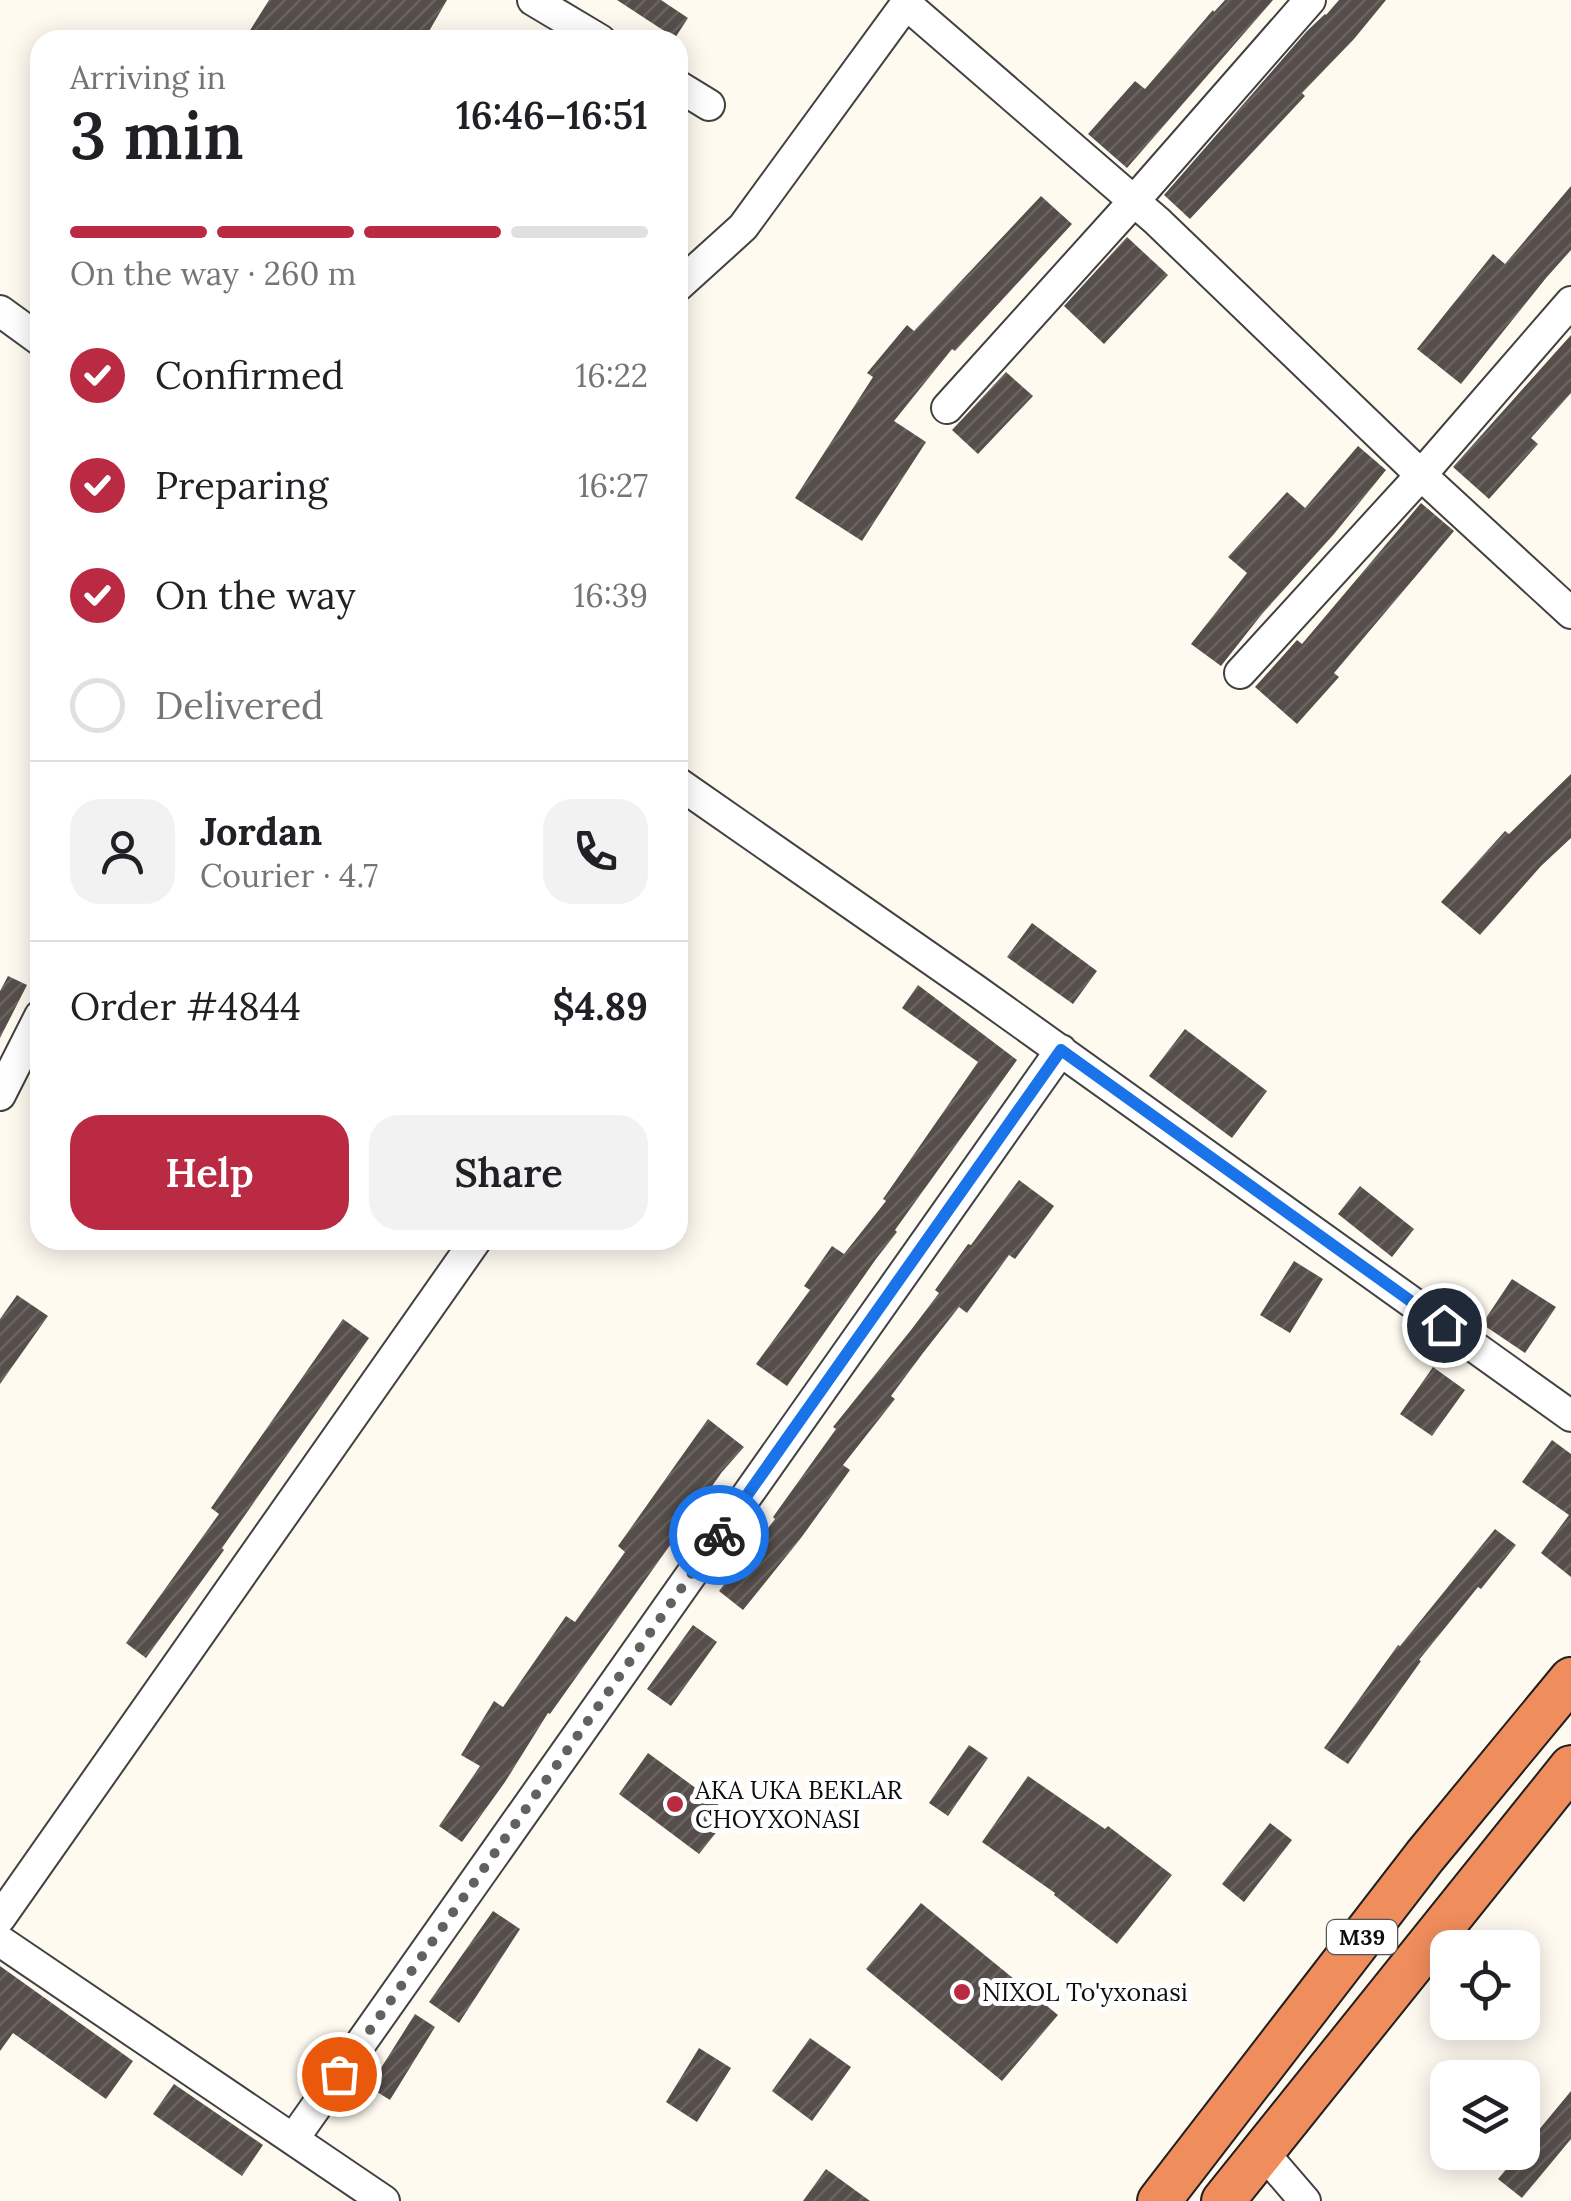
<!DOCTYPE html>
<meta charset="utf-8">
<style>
:root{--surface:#fff;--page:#f2f2f2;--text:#202124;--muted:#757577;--line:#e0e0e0;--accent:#ba2a43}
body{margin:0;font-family:Lora,serif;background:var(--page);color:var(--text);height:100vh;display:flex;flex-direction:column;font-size:38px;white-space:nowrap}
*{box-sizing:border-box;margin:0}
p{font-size:32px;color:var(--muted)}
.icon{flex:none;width:55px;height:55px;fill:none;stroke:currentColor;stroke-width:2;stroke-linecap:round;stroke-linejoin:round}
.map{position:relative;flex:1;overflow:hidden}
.sheet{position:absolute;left:30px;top:30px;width:658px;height:1220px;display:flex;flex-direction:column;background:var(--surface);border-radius:30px;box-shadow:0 5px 25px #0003}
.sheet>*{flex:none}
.buttons{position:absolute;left:1430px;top:1930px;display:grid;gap:20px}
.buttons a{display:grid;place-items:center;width:110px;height:110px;border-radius:20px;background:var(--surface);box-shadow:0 5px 25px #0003;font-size:50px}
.pin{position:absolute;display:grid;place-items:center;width:85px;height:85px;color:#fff;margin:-42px;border:5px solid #fff;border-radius:50%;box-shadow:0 2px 10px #0007}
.courier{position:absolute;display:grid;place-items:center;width:100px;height:100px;margin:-50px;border:8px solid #1a73e8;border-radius:50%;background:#fff;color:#222;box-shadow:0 2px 12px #0007}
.head em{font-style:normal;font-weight:600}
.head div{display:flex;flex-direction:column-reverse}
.head{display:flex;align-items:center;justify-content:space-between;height:170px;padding:0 40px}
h1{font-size:65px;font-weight:600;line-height:75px}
.bar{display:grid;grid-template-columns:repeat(4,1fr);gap:15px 10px;align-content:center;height:120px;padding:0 40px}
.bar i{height:12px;border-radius:8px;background:var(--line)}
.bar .on{background:var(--accent)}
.bar p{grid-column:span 4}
.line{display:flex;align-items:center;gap:25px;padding:0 40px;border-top:2px solid var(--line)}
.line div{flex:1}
.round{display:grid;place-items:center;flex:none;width:105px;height:105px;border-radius:30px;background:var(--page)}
ol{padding:0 40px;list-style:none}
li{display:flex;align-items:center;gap:30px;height:110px}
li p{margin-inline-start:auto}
li .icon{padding:10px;border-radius:50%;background:var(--accent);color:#fff;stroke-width:4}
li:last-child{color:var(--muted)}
li i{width:55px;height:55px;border:5px solid var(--line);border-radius:50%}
.button{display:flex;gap:20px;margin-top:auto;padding:20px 40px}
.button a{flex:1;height:115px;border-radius:30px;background:var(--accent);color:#fff;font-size:40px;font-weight:600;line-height:115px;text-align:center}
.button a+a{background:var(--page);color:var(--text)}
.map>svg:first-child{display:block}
.building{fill:url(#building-hatch)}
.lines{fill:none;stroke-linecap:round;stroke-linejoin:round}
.minor-casing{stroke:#414141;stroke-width:34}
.highway-casing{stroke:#1f1f1f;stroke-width:46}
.minor{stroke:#fff;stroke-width:30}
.highway{stroke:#f08d5c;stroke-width:42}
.done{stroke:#62615d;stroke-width:10;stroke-dasharray:0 18}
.route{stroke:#1a73e8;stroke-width:12}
.poi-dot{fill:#ba2a43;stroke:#fff;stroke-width:4}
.labels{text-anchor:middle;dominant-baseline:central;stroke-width:10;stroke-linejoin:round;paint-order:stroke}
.shield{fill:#fff;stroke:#565656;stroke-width:2.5}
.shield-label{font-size:22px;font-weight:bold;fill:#0e0e0e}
.poi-label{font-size:25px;fill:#0e0e0e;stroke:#fff;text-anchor:start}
</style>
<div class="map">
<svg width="1571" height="2201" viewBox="0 0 1571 2201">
<defs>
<pattern id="building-hatch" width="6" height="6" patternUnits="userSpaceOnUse" patternTransform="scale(2.5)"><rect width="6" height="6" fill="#564e4b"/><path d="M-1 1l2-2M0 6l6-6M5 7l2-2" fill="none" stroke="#696361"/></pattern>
</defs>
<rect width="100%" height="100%" fill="#fffaf0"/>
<path class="building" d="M 269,0 L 447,0 L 424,40 L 244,40 Z
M 617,0 L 661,0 L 688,18 L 675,38 Z
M 1225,0 L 1273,0 L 1127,168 L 1088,134 L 1135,81 L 1145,89 L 1213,10 L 1214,12 Z
M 1339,0 L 1386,0 L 1354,39 L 1302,93 L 1305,96 L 1190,219 L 1164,195 L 1307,31 L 1325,14 L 1326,15 Z
M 1571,186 L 1571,250 L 1546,278 L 1461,384 L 1417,349 L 1493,254 L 1505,264 Z
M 1041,196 L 1072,224 L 955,351 L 952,349 L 894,421 L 926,442 L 862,541 L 795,498 L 873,377 L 867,373 L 907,325 L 914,331 Z
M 1127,237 L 1168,275 L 1104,344 L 1064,306 Z
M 1571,335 L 1571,393 L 1531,438 L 1538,444 L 1489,499 L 1453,467 Z
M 1006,372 L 1033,396 L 978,454 L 952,430 Z
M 1358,446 L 1386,470 L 1334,534 L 1262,614 L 1221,666 L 1191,644 L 1247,573 L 1228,557 L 1287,492 L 1305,508 Z
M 1421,503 L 1454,531 L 1334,673 L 1339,677 L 1297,724 L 1255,687 L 1297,640 L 1302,644 Z
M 1571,774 L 1571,838 L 1541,866 L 1480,935 L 1441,902 L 1505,831 L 1509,834 Z
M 1032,923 L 1097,971 L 1073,1004 L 1007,957 Z
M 8,976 L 27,985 L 0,1038 L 0,991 Z
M 918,985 L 1017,1060 L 895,1230 L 897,1232 L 876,1259 L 787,1386 L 756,1364 L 810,1290 L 804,1286 L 832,1246 L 844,1254 L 886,1201 L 883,1199 L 978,1062 L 902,1008 Z
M 1185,1029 L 1267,1091 L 1232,1138 L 1149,1076 Z
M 1019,1180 L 1054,1206 L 1015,1259 L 1009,1255 L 967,1313 L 959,1307 L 923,1353 L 891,1396 L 895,1399 L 843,1465 L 850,1470 L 801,1538 L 743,1610 L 719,1591 L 775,1519 L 773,1517 L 836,1429 L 833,1427 L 911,1330 L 939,1293 L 935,1290 L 968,1244 L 971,1245 Z
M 1360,1186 L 1414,1229 L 1392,1257 L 1338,1214 Z
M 1294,1261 L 1323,1279 L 1290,1333 L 1260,1315 Z
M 1512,1279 L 1556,1307 L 1525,1353 L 1482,1324 Z
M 17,1295 L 48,1316 L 0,1384 L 0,1319 Z
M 343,1319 L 369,1338 L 222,1548 L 224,1550 L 146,1658 L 126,1643 L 219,1514 L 211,1508 Z
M 1433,1367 L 1465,1390 L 1432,1436 L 1400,1414 Z
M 708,1419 L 744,1447 L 722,1472 L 550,1714 L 548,1713 L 505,1782 L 462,1842 L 439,1826 L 480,1766 L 461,1755 L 494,1701 L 503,1707 L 566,1616 L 575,1622 L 625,1552 L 618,1546 Z
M 1552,1440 L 1571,1454 L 1571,1577 L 1541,1553 L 1569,1515 L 1522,1482 Z
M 1495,1529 L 1516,1545 L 1481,1589 L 1478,1587 L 1419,1660 L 1421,1661 L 1348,1764 L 1324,1748 L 1398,1645 L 1400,1646 Z
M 693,1625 L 717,1642 L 671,1706 L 647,1689 Z
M 969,1745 L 988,1758 L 948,1816 L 929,1803 Z
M 648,1753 L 731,1814 L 699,1854 L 619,1794 Z
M 1028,1776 L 1105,1829 L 1108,1826 L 1172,1875 L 1117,1944 L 1054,1895 L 1055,1893 L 982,1842 Z
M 1270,1823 L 1292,1840 L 1244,1902 L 1222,1884 Z
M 921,1903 L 1058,2015 L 1002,2081 L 866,1969 Z
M 493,1911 L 520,1929 L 459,2023 L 429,2002 Z
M 0,1966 L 133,2061 L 106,2099 L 13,2033 L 0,2051 Z
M 415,2014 L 435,2027 L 390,2100 L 369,2087 Z
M 810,2038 L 851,2067 L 812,2121 L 772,2091 Z
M 699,2048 L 731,2068 L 697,2122 L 666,2102 Z
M 174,2084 L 263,2145 L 242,2176 L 153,2114 Z
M 1571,2091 L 1571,2139 L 1522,2198 L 1498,2179 Z
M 826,2169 L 870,2201 L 803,2201 Z"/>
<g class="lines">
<g class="minor-casing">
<path id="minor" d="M 533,0 L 600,40
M 909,0 L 906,4 L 1157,221 L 1421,475 L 1571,613
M 678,86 L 709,105
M 678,286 L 743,227 L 906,4
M 0,311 L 40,340
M 947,408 L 1134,201 L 1310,0
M 1240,673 L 1421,475 L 1571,302
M 678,783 L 974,989 L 1571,1416
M 0,1095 L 40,1016
M 0,1918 L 476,1240
M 0,1941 L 384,2201
M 294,2138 L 1061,1050
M 1262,2151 L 1305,2201"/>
</g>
<g class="highway-casing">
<path id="highway" d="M 1159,2201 L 1425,1856 L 1571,1679
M 1223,2201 L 1571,1767"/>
</g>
<use href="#minor" class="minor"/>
<use href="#highway" class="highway"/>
</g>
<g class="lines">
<path class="done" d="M 339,2074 L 719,1535"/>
<path class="route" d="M 719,1535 L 1061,1050 L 1444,1325"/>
</g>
<g class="poi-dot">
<circle cx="675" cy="1804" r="10"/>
<circle cx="962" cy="1992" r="10"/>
</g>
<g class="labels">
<rect class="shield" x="1327" y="1920" width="70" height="34" rx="8"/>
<g class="shield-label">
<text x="1362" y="1937">M39</text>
</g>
<g class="poi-label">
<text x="695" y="1790">AKA UKA BEKLAR<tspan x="695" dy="29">CHOYXONASI</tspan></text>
<text x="982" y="1992">NIXOL To'yxonasi</text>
</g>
</g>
</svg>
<div class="buttons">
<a><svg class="icon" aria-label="locate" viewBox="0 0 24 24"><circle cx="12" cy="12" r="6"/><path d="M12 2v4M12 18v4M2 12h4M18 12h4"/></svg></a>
<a><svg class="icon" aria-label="layers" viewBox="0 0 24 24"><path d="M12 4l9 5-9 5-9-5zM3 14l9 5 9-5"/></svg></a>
</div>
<div class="pin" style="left:339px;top:2074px;background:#ea580c"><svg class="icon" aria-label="bag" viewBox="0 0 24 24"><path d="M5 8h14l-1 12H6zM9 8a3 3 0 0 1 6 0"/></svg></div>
<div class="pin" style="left:1444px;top:1325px;background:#1f2937"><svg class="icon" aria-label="home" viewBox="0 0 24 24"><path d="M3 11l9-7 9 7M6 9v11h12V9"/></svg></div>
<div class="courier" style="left:719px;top:1535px"><svg class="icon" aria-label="bike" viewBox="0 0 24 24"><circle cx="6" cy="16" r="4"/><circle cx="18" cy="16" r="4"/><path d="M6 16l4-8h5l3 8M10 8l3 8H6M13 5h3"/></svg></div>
<section class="sheet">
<div class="head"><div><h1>3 min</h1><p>Arriving in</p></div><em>16:46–16:51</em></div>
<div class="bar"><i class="on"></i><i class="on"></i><i class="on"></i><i></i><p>On the way · 260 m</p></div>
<ol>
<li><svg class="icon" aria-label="check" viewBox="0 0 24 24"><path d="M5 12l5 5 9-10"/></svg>Confirmed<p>16:22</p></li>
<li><svg class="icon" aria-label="check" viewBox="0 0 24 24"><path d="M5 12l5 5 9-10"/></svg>Preparing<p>16:27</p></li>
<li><svg class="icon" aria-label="check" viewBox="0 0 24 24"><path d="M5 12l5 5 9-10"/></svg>On the way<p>16:39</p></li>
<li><i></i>Delivered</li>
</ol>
<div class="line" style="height:180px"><a class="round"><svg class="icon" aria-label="person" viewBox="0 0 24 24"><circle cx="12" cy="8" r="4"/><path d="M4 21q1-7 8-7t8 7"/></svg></a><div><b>Jordan</b><p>Courier · 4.7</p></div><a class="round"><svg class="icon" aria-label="phone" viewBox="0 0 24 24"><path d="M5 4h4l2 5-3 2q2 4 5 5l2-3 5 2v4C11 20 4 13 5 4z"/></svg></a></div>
<div class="line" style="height:130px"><div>Order #4844</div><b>$4.89</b></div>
<div class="button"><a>Help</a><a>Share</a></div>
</section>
</div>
